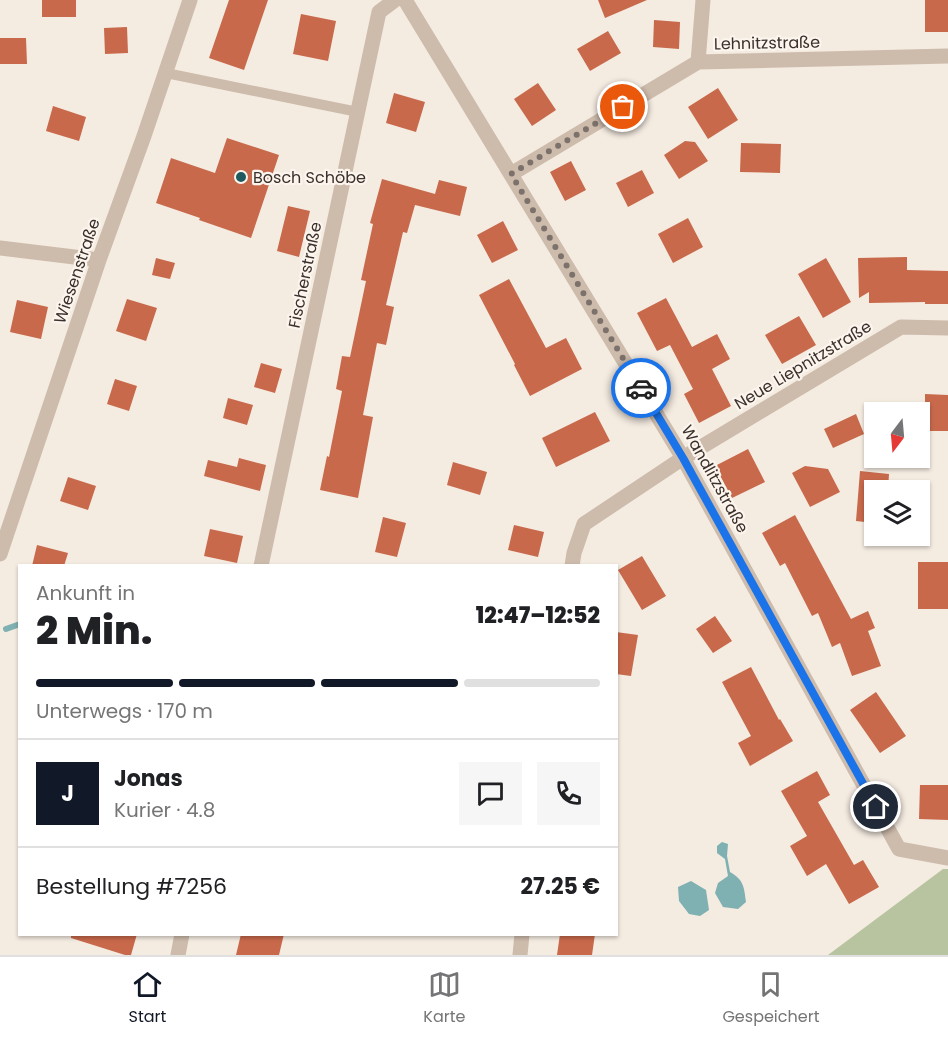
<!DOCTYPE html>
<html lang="de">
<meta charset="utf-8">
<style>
:root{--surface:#fff;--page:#f6f6f6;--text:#202124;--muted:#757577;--line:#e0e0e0;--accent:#111827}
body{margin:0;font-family:Poppins,sans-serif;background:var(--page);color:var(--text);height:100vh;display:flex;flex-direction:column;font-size:22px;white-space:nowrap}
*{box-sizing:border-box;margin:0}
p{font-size:20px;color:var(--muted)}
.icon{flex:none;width:33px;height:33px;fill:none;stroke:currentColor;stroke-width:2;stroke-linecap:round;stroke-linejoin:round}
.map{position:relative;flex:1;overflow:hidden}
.details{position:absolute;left:18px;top:564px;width:600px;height:372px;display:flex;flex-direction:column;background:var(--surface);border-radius:0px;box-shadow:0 2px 4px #0004}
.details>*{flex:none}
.needle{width:39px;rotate:196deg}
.fabs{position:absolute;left:864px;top:402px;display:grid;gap:12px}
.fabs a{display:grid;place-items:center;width:66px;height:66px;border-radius:0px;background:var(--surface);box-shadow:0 2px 4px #0004;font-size:30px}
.pin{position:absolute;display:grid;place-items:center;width:51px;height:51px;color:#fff;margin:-26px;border:3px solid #fff;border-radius:50%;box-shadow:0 2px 6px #0007}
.courier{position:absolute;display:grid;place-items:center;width:60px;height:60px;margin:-30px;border:4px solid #1a73e8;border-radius:50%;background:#fff;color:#222;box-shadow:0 2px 8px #0007}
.summary em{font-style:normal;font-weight:800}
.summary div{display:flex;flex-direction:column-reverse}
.summary{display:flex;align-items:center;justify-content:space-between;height:102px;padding:0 18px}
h1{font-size:39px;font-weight:800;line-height:45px}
.bar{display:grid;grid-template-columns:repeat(4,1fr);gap:9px 6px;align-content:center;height:72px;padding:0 18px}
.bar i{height:8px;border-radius:4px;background:var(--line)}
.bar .current{background:var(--accent)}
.bar p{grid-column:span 4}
.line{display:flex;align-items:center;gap:15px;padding:0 18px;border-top:2px solid var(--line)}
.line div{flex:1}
.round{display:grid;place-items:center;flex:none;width:63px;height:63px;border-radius:0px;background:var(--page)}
.tab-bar{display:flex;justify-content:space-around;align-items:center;height:84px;border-top:2px solid var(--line);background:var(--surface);font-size:16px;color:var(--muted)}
.tab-bar a{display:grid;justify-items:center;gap:3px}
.tab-bar .current{color:var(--accent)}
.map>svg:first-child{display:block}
.green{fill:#b8c4a0}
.water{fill:#7fb0b2}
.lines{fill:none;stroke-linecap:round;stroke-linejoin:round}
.stream{stroke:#7fb0b2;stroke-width:6}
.building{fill:#c8694b}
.service{stroke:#cdbbac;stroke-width:10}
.minor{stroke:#cdbbac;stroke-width:15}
.done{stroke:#7c716b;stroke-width:6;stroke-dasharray:0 10.8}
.route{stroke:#1a73e8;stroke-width:8}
.poi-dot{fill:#1f5a5e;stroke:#fbf5ee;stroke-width:2}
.labels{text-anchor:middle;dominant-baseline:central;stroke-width:4.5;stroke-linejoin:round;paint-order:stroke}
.street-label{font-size:16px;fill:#3b302b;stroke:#fbf5ee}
.poi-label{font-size:16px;fill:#3b302b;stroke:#fbf5ee;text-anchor:start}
</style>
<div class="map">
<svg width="948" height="955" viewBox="0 0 948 955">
<rect width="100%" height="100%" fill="#f4ebe1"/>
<path class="green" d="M 943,869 L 948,869 L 948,955 L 828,955 Z"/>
<path class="water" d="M 722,842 L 728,844 L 727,856 L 730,872 C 744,880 744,887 746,902 L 738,909 L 723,907 L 715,893 L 718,883 L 728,876 L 725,859 L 717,853 L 717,846 Z
M 691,881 L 706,890 L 709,910 L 700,916 L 689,914 L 679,901 L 678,887 Z"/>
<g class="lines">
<path class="stream" d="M 6,629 L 20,624"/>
</g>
<path class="building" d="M 42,0 L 76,0 L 76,17 L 42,17 Z
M 229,0 L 268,0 L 244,70 L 209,58 Z
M 598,0 L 647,0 L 605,18 Z
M 925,0 L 948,0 L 948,32 L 925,32 Z
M 301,14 L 336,21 L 328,61 L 293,54 Z
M 654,20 L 680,22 L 679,49 L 653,47 Z
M 127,27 L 128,53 L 105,54 L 104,28 Z
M 608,31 L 621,53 L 590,71 L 577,49 Z
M 0,38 L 26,38 L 27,64 L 0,64 Z
M 538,83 L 556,110 L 532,126 L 514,99 Z
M 718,88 L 738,120 L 708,139 L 688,107 Z
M 394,93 L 425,102 L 416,132 L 386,123 Z
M 53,106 L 86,117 L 79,141 L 46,131 Z
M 227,138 L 279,155 L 251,238 L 199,220 L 200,218 L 156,203 L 171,158 L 215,173 Z
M 685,141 L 695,142 L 708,161 L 679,179 L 664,155 Z
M 741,143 L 781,144 L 780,173 L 740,172 Z
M 571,161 L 586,190 L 565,201 L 550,172 Z
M 642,170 L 654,193 L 628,207 L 616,183 Z
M 382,179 L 435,194 L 439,180 L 467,187 L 460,216 L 415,205 L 407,233 L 403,232 L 386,305 L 394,307 L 386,345 L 377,343 L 363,415 L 373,417 L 358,498 L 320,490 L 327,456 L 329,457 L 342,391 L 336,389 L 342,356 L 350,357 L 366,281 L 361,280 L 373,224 L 370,223 Z
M 288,206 L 310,211 L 299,257 L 277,251 Z
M 688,218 L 703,247 L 673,263 L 658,234 Z
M 503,221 L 518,250 L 492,263 L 477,235 Z
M 907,257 L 907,270 L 948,271 L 948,304 L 925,304 L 925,302 L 869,303 L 869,292 L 859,298 L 858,258 Z
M 156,258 L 175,263 L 170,279 L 152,275 Z
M 826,258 L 851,302 L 823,318 L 798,274 Z
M 509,279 L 546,348 L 566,338 L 582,369 L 530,396 L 514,365 L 515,364 L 479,295 Z
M 666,298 L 692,347 L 717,334 L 730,359 L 712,369 L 731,406 L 699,423 L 684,394 L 693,389 L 670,345 L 657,351 L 637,313 Z
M 127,299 L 157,308 L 146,341 L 116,331 Z
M 17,300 L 48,307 L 41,339 L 10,332 Z
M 799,316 L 816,345 L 782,364 L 765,335 Z
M 261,363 L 282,369 L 275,393 L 254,387 Z
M 115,379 L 137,386 L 129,411 L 107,404 Z
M 925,394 L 948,395 L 948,431 L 925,431 Z
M 228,398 L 253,405 L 247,425 L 223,418 Z
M 595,412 L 610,441 L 556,467 L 542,438 Z
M 856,414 L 864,434 L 833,448 L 824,429 Z
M 748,449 L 765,482 L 732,498 L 715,466 Z
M 239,458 L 266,465 L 260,491 L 204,476 L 208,460 L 237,467 Z
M 453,462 L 487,472 L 480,495 L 447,485 Z
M 805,466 L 828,469 L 840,492 L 810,507 L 792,473 Z
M 860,471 L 889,474 L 888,490 L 874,490 L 874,523 L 856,521 Z
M 68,477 L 96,486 L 88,510 L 60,501 Z
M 795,515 L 851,619 L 868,611 L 875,628 L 868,631 L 881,666 L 852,676 L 840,643 L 832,647 L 818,613 L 812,616 L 785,563 L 780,566 L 762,533 Z
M 383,517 L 406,523 L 397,557 L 375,552 Z
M 514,525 L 544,532 L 538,557 L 508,550 Z
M 210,529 L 243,536 L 237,563 L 204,556 Z
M 37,545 L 68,553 L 64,566 L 32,566 Z
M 642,556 L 666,596 L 642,610 L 618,570 Z
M 918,562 L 948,562 L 948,609 L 918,609 Z
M 715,616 L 732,641 L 713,653 L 696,629 Z
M 616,632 L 638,635 L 631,676 L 616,674 Z
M 751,667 L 779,720 L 780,719 L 793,741 L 750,766 L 738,743 L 751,736 L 722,682 Z
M 876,692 L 906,736 L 880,753 L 850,710 Z
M 817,771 L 830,795 L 818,802 L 854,865 L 863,860 L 879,887 L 849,904 L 826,864 L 807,876 L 790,846 L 807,836 L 781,791 Z
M 920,785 L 948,785 L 948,820 L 919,819 Z
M 71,934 L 137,934 L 131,955 L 125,955 L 71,938 Z
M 241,934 L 284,934 L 279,955 L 236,955 Z
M 560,934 L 595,934 L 592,955 L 557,955 Z"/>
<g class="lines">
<path class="service" d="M 166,73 L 358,112"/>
<path class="minor" d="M 405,0 L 683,458 L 899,849 L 948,858
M 698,62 L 703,0
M 511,174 L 698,62 L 948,56
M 0,248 L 99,260
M 0,554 L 99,260 L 144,136 L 190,0
M 261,566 L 379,12 L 395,0
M 572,566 L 574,553 L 584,524 L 683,458 L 901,327 L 948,328
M 178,955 L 182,934
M 520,955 L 522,934"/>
</g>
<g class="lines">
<path class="done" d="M 623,107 L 511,174 L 641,388"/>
<path class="route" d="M 641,388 L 683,458 L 876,807"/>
</g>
<circle class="poi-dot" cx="241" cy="177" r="6"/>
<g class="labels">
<g class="street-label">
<text transform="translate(767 43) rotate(-1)">Lehnitzstraße</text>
<text transform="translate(77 271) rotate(-71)">Wiesenstraße</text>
<text transform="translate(305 275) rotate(-78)">Fischerstraße</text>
<text transform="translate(803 365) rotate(-31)">Neue Liepnitzstraße</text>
<text transform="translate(715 479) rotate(61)">Wandlitzstraße</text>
</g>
<g class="poi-label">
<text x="253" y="177">Bosch Schöbe</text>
</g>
</g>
</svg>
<div class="fabs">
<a><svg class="needle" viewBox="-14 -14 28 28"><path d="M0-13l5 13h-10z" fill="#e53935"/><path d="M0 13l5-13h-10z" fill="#757577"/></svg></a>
<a><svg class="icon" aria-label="layers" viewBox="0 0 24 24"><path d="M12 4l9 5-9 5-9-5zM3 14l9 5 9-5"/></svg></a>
</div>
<div class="pin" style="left:623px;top:107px;background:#ea580c"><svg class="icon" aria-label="bag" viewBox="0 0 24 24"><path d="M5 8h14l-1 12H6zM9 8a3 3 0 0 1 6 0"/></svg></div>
<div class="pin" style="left:876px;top:807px;background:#1f2937"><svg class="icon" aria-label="home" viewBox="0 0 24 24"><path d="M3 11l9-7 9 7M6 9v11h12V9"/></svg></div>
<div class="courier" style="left:641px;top:388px"><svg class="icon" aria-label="car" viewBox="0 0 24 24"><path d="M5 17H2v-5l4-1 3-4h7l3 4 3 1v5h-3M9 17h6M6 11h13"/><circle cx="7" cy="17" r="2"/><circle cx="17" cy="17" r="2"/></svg></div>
<section class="details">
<div class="summary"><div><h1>2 Min.</h1><p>Ankunft in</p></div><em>12:47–12:52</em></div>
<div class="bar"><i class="current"></i><i class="current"></i><i class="current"></i><i></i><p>Unterwegs · 170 m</p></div>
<div class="line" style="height:108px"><b class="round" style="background:var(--accent);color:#fff">J</b><div><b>Jonas</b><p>Kurier · 4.8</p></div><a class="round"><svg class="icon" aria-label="chat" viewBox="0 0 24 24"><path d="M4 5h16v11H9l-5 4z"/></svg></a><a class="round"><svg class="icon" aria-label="phone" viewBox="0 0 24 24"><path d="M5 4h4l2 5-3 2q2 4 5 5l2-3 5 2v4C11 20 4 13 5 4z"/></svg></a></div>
<div class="line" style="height:78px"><div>Bestellung #7256</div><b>27.25 €</b></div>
</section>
</div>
<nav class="tab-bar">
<a class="current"><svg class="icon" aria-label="home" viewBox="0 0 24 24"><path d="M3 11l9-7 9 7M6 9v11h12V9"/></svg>Start</a>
<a><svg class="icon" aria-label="map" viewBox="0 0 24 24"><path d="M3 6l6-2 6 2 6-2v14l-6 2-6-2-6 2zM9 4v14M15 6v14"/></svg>Karte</a>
<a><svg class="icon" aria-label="saved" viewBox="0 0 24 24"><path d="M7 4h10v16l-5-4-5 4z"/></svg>Gespeichert</a>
</nav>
